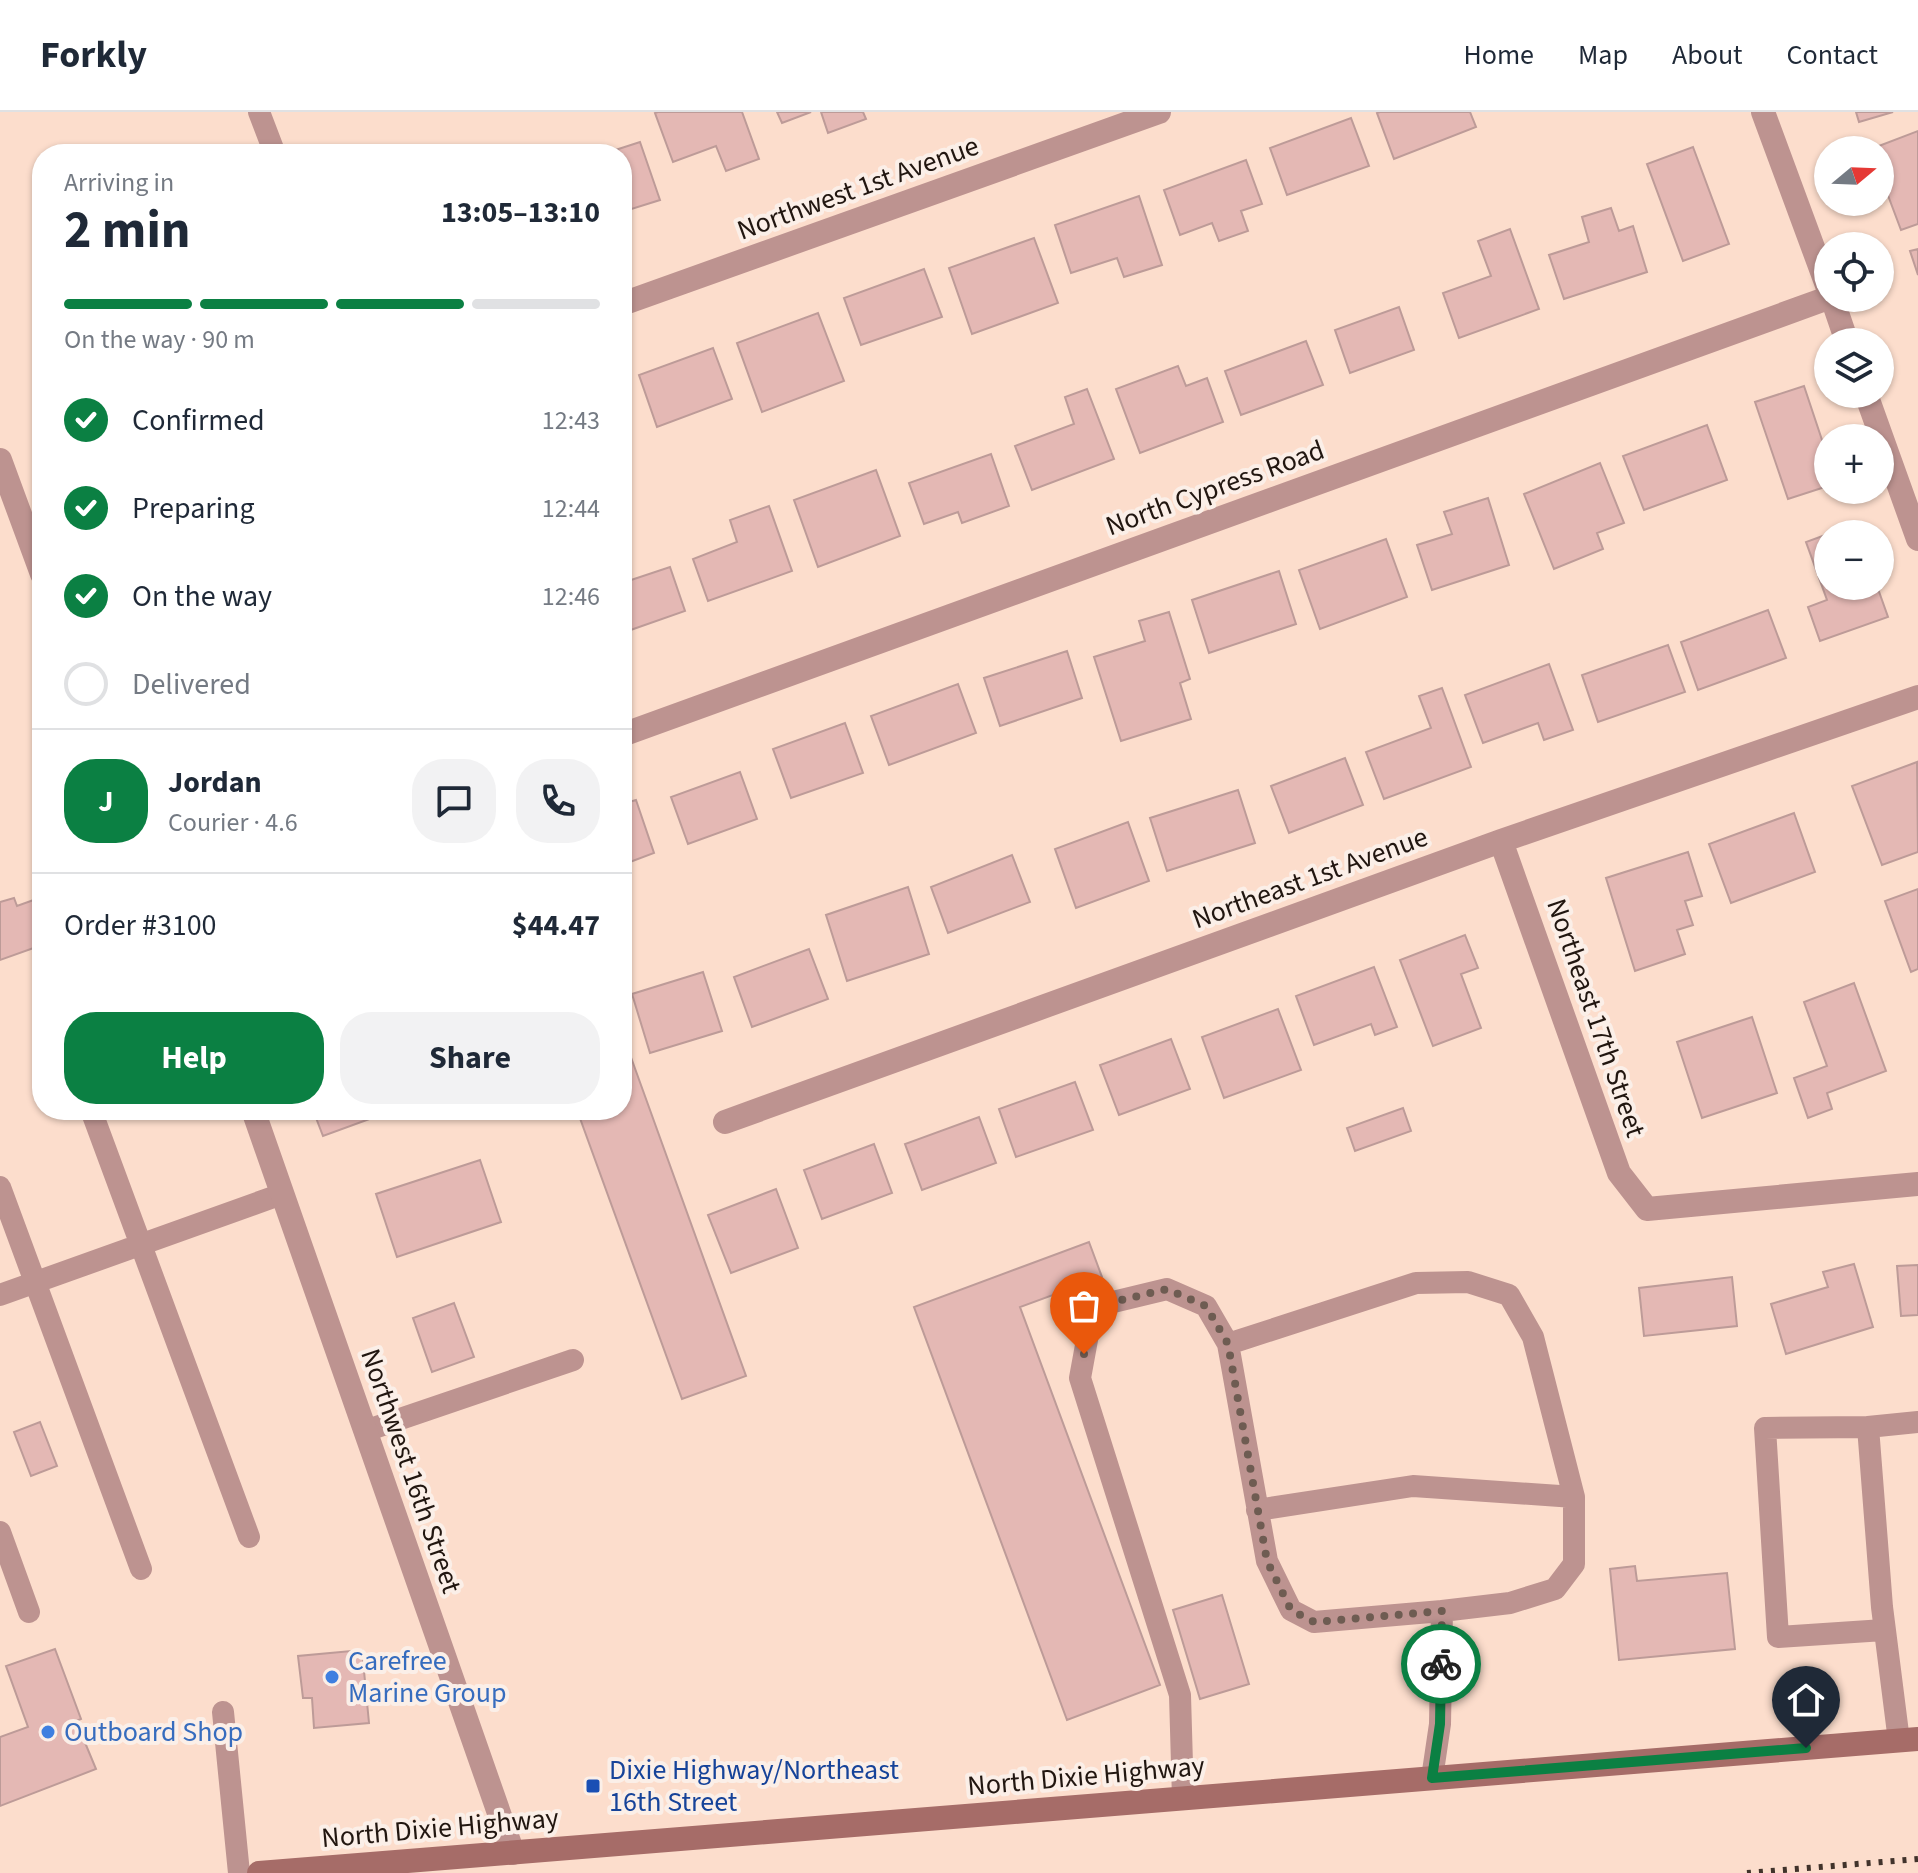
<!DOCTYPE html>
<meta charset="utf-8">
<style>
:root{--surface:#fff;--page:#f2f2f3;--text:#1f2937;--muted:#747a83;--line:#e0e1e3;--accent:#0b8043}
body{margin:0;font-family:"Source Sans 3",sans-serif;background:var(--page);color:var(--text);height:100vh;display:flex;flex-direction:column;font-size:30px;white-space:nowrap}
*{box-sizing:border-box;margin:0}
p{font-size:26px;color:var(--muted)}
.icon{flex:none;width:44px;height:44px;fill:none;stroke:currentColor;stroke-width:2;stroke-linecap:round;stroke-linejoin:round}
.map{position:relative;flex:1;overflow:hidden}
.sheet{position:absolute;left:32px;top:32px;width:600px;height:976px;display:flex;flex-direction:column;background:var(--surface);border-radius:32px;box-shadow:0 2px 6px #0004}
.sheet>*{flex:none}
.needle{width:52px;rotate:71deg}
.buttons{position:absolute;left:1814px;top:24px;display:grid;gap:16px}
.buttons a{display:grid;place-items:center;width:80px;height:80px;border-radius:50%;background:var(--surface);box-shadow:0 2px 6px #0004;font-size:40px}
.pin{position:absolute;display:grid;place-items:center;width:68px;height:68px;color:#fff;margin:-82px -34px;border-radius:50% 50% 50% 0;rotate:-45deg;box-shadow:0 0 8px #0007}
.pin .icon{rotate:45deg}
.courier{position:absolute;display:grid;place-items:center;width:80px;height:80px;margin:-40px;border:6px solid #0b8043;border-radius:50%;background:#fff;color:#222;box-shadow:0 2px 10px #0007}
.summary em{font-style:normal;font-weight:700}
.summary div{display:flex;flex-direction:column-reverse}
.summary{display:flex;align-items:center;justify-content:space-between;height:136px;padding:0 32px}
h1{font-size:52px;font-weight:700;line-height:60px}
.bar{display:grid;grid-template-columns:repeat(4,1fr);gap:12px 8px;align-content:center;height:96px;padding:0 32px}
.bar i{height:10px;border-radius:6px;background:var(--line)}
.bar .selected{background:var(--accent)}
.bar p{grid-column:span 4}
.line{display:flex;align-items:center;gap:20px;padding:0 32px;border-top:2px solid var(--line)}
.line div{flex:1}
.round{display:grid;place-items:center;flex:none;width:84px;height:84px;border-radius:32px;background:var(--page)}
ol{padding:0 32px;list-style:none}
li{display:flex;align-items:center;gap:24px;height:88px}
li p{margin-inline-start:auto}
li .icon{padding:8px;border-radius:50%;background:var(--accent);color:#fff;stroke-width:4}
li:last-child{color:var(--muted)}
li i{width:44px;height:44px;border:4px solid var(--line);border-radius:50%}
.button{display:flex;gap:16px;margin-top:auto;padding:16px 32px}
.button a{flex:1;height:92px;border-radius:32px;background:var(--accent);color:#fff;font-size:32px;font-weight:700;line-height:92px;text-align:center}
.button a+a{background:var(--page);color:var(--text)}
header{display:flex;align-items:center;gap:48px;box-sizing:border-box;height:112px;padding:0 40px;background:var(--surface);border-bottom:2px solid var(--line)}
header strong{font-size:38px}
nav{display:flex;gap:44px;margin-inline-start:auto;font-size:28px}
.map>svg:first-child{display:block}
.building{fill:#e4b8b4;stroke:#bd9b98;stroke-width:2}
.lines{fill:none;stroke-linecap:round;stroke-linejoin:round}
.lane{stroke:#bd9390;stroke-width:22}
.street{stroke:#bd9390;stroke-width:24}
.secondary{stroke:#a66c68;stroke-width:24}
.rail{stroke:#41332b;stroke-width:6;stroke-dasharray:4 8;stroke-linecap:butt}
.done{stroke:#6e5c52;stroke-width:8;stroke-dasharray:0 14.4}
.route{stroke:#0b8043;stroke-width:10}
.shop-dot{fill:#3f7fe0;stroke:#fbefe8;stroke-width:3}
.transit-dot{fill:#1a4fb4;stroke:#fbefe8;stroke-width:3}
.labels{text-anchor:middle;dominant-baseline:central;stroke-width:8;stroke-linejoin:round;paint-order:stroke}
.street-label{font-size:28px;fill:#211610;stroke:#fbefe8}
.shop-label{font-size:28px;fill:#366cbe;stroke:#fbefe8;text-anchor:start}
.transit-label{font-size:28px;fill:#164399;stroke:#fbefe8;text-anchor:start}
</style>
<header>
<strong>Forkly</strong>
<nav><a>Home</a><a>Map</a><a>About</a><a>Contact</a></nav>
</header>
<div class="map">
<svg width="1918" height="1761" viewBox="0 0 1918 1761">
<rect width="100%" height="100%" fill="#fcddcc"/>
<path class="building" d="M 658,0 L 742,0 L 759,47 L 726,59 L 716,34 L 673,50 L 655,1 Z
M 777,0 L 811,0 L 782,11 Z
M 821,0 L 863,0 L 866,7 L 828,21 Z
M 1380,0 L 1470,0 L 1476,15 L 1394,47 L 1377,1 Z
M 1856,0 L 1893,0 L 1859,10 Z
M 1351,6 L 1369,54 L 1287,83 L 1270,36 Z
M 1918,19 L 1918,112 L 1901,118 L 1880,62 L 1880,38 L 1871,37 Z
M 640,30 L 660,88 L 622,100 L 622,42 L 603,42 Z
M 1693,35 L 1729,132 L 1683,149 L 1647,52 Z
M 1246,48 L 1262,92 L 1241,99 L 1248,119 L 1219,129 L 1212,111 L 1180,123 L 1164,78 Z
M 1139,84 L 1162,153 L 1124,165 L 1117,146 L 1071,161 L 1055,113 Z
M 1611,96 L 1619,119 L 1633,114 L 1647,160 L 1564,187 L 1549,143 L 1589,130 L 1582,105 Z
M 1510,117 L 1539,197 L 1459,226 L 1443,181 L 1491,164 L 1478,129 Z
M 1034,126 L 1058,191 L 972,222 L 949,156 Z
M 1918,137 L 1918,163 L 1910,139 Z
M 924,157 L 942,205 L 861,233 L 844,186 Z
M 1399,195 L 1414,238 L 1350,261 L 1335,218 Z
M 818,201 L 844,269 L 762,300 L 737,231 Z
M 1306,229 L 1323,273 L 1241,303 L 1225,259 Z
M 713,236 L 732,287 L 657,315 L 639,263 Z
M 1178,254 L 1186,274 L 1207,266 L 1223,310 L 1140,341 L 1116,277 Z
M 1804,274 L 1828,346 L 1828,374 L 1788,387 L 1755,290 Z
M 1087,277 L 1114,347 L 1032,378 L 1015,334 L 1074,312 L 1065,285 Z
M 1707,313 L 1727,368 L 1644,398 L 1623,344 Z
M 991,342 L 1009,394 L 962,411 L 958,400 L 924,412 L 909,371 Z
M 1600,351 L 1624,411 L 1597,421 L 1603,437 L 1554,457 L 1524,382 Z
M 876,358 L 900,424 L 818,455 L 794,388 Z
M 1488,386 L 1509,453 L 1432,478 L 1417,433 L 1452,422 L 1444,400 Z
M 769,394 L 792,459 L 708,489 L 693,447 L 737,430 L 730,408 Z
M 1855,412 L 1858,422 L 1828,422 Z
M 1828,422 L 1828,474 L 1877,474 L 1888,505 L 1820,529 L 1808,495 L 1827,488 L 1806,430 Z
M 1386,427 L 1407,485 L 1320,517 L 1299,458 Z
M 670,455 L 685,499 L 622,521 L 622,471 Z
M 1279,459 L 1296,512 L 1209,541 L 1192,488 Z
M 1768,498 L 1786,546 L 1698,578 L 1681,530 Z
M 1169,500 L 1190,567 L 1180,571 L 1191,607 L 1121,629 L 1094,545 L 1145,529 L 1139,509 Z
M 1668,533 L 1685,580 L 1598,610 L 1582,563 Z
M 1067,539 L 1082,586 L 1000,614 L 984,566 Z
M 1549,552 L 1573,618 L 1544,628 L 1538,611 L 1483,631 L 1465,583 Z
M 958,572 L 976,621 L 889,653 L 871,604 Z
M 1442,576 L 1471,655 L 1384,687 L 1366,640 L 1431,616 L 1419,584 Z
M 845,611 L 863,661 L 791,686 L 773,637 Z
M 1345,646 L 1363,693 L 1289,721 L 1271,674 Z
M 1917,650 L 1918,740 L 1882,753 L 1852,674 Z
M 740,660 L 757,707 L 688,732 L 671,685 Z
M 1238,678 L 1255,731 L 1167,759 L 1150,706 Z
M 636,688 L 654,741 L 622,753 L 622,692 Z
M 1794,701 L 1815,760 L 1731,791 L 1709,732 Z
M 1128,710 L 1149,769 L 1076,796 L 1055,737 Z
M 1688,740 L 1702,784 L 1685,789 L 1693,813 L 1677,818 L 1685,842 L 1635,859 L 1606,766 Z
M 1012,743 L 1030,790 L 948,821 L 931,775 Z
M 908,775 L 929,842 L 847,869 L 826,803 Z
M 1918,777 L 1918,857 L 1911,860 L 1885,789 Z
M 42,785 L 42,833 L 0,848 L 0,790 L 14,786 L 17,794 Z
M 1465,823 L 1478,856 L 1461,862 L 1481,916 L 1433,934 L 1400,848 Z
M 809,837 L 828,887 L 752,915 L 734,865 Z
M 1374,855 L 1397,915 L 1375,923 L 1371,912 L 1314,933 L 1296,884 Z
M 703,860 L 722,919 L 650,941 L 632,882 Z
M 1854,871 L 1886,959 L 1827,981 L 1832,997 L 1808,1006 L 1794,966 L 1827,954 L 1804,890 Z
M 1278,897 L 1301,958 L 1224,986 L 1202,925 Z
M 1752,905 L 1777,981 L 1702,1006 L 1677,930 Z
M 624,926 L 746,1264 L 682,1287 L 577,998 L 622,998 L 622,927 Z
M 1171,927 L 1190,977 L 1119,1003 L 1100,953 Z
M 1075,970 L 1093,1018 L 1016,1045 L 999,997 Z
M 1403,996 L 1411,1019 L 1355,1039 L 1347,1016 Z
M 313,998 L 394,998 L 323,1024 Z
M 979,1005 L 996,1051 L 922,1078 L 905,1032 Z
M 874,1032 L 892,1081 L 822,1107 L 804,1058 Z
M 480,1048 L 501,1110 L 397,1145 L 376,1082 Z
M 776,1077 L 798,1136 L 731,1161 L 708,1103 Z
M 1089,1130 L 1102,1165 L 1020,1195 L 1160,1573 L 1067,1608 L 914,1195 Z
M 1854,1152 L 1873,1215 L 1786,1242 L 1771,1192 L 1828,1175 L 1823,1160 Z
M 1918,1153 L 1918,1203 L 1901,1204 L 1897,1154 Z
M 1732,1165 L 1737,1214 L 1644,1224 L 1639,1176 Z
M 454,1191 L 474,1245 L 432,1260 L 413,1206 Z
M 40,1310 L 57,1354 L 31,1364 L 14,1320 Z
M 1635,1454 L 1637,1469 L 1727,1461 L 1735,1537 L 1619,1548 L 1610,1457 Z
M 1222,1483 L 1249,1572 L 1200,1587 L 1173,1498 Z
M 55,1537 L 81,1607 L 76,1609 L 96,1657 L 0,1694 L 0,1625 L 28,1615 L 6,1554 Z
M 362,1538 L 369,1611 L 314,1616 L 312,1586 L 303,1586 L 298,1544 Z"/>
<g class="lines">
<path class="lane" d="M 259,0 L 275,42
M 91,998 L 249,1425
M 0,1075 L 141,1457
M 0,1183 L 282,1082
M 1228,1232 L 1416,1171 L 1468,1170 L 1509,1183 L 1533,1225 L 1574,1385 L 1413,1374 L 1257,1398
M 1868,1315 L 1918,1310
M 365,1319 L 573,1248
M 0,1420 L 29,1500
M 1442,1499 L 1510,1491 L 1555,1477 L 1574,1452 L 1574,1385
M 1884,1518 L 1778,1525 L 1765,1316 L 1868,1315 L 1882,1495 L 1899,1629
M 223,1600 L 239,1761
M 1183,1687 L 1180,1583 L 1080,1266 L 1089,1217 L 1109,1191 L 1167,1177 L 1206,1194 L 1228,1232 L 1267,1449 L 1291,1498 L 1314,1510 L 1442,1499 L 1440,1612 L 1432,1666"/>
<path class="street" d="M 1763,0 L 1828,176
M 1832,186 L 1847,230
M 622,192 L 1159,0
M 1866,282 L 1918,427
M 0,348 L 42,462
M 622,623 L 1828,186
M 1501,729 L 1619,1061 L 1647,1097 L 1918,1072
M 253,998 L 513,1741
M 725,1010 L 1501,729 L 1918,585"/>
<path class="secondary" d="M 259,1761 L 1918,1627"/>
<path class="rail" d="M 1747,1761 L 1918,1747"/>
</g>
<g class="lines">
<path class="done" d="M 1084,1242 L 1089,1217 L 1109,1191 L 1167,1177 L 1206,1194 L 1228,1232 L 1267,1449 L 1291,1498 L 1314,1510 L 1442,1499 L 1441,1552"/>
<path class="route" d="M 1441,1552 L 1440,1612 L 1432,1666 L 1806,1636"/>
</g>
<g class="shop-dot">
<circle cx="332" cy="1565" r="8"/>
<circle cx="48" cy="1620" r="8"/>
</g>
<rect class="transit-dot" x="585" y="1666" width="16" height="16" rx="4"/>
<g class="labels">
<g class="street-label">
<text transform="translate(858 76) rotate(-20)">Northwest 1st Avenue</text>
<text transform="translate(1215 376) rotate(-20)">North Cypress Road</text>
<text transform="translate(1310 766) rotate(-20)">Northeast 1st Avenue</text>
<text transform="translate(1596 906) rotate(71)">Northeast 17th Street</text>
<text transform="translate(411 1359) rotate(71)">Northwest 16th Street</text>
<text transform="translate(1086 1664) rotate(-5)">North Dixie Highway</text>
<text transform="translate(440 1716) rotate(-5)">North Dixie Highway</text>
</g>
<g class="shop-label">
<text x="348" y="1549">Carefree<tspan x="348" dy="32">Marine Group</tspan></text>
<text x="64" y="1620">Outboard Shop</text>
</g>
<g class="transit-label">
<text x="609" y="1658">Dixie Highway/Northeast<tspan x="609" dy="32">16th Street</tspan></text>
</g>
</g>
</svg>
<div class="buttons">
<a><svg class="needle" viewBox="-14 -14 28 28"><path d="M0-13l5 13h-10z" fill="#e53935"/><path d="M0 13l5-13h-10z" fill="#747a83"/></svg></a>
<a><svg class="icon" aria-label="locate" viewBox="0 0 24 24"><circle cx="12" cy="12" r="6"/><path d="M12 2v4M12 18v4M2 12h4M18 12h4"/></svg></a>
<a><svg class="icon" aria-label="layers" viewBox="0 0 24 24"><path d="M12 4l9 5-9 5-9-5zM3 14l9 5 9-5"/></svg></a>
<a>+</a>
<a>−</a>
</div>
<div class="pin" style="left:1084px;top:1242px;background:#ea580c"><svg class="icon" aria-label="bag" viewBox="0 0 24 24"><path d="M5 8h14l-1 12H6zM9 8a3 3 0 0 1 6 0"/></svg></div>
<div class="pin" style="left:1806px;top:1636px;background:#1f2937"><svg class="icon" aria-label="home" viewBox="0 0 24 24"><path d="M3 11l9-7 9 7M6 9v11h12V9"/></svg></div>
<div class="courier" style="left:1441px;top:1552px"><svg class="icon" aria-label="bike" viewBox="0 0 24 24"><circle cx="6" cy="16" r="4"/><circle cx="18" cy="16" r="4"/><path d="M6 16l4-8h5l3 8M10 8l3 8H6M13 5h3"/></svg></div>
<section class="sheet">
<div class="summary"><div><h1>2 min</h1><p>Arriving in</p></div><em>13:05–13:10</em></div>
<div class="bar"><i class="selected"></i><i class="selected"></i><i class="selected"></i><i></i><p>On the way · 90 m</p></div>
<ol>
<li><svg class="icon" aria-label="check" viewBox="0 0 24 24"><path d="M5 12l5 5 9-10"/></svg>Confirmed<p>12:43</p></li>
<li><svg class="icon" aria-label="check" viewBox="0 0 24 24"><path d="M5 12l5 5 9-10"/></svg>Preparing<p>12:44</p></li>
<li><svg class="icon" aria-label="check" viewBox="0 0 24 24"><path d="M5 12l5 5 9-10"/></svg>On the way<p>12:46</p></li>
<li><i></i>Delivered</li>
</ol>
<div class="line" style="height:144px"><b class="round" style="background:var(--accent);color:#fff">J</b><div><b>Jordan</b><p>Courier · 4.6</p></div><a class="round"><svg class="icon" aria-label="chat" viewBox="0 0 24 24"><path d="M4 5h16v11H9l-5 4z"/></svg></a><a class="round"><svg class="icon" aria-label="phone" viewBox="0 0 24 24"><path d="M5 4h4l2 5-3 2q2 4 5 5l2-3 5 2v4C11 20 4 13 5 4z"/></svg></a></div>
<div class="line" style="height:104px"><div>Order #3100</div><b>$44.47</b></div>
<div class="button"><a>Help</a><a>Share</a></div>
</section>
</div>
